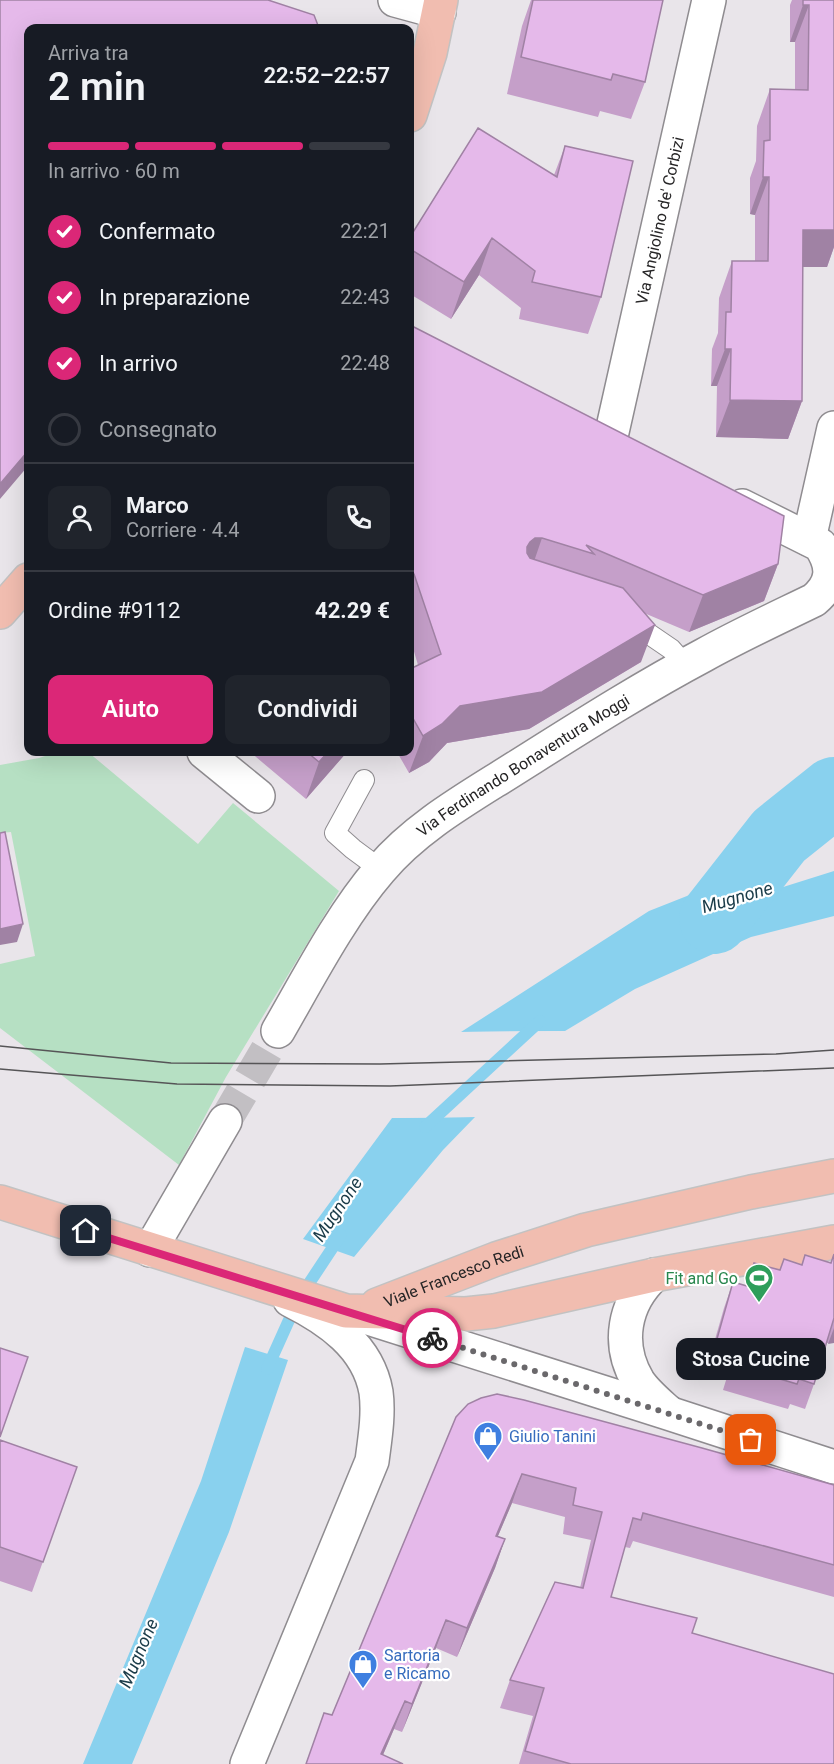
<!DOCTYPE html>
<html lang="it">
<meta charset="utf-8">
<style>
:root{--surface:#171b24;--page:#20242c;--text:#f1f3f6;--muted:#9ea1a6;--line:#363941;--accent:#db2777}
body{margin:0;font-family:Roboto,sans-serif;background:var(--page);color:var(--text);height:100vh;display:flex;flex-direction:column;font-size:22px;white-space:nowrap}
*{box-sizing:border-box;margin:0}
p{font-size:20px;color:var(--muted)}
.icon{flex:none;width:33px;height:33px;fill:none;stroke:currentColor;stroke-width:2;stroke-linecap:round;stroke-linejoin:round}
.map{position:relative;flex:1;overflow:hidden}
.panel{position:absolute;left:24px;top:24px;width:390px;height:732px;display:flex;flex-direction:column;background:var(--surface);border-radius:12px;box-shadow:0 6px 24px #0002}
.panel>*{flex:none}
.pin{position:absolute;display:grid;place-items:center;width:51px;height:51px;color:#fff;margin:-26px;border-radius:12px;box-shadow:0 3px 9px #0006}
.courier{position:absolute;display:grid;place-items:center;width:60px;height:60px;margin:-30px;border:4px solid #db2777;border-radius:50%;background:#fff;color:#222;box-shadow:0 2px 8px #0007}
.bubble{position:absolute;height:42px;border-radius:12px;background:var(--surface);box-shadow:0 6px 24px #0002;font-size:20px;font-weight:600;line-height:42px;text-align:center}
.headline em{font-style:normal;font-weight:600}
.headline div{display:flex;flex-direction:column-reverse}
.headline{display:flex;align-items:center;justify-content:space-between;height:102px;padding:0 24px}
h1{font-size:39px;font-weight:600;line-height:45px}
.bar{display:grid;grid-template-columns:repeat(4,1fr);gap:9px 6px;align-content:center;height:72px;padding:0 24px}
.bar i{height:8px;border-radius:4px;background:var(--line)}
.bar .active{background:var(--accent)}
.bar p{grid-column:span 4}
.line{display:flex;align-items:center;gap:15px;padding:0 24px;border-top:2px solid var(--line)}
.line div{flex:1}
.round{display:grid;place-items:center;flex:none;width:63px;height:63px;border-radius:12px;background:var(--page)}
ol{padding:0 24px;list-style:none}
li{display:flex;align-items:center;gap:18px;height:66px}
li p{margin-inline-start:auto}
li .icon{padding:6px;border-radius:50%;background:var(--accent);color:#fff;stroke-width:4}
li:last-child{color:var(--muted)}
li i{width:33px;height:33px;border:3px solid var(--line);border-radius:50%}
.action{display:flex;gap:12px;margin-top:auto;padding:12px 24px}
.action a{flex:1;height:69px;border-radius:12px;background:var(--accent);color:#fff;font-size:24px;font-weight:600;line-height:69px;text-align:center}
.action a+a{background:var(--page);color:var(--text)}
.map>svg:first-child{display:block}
.green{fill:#b6e0c3}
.water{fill:#89d1ee}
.pier{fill:#e9e5ea}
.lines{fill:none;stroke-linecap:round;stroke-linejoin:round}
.stream{stroke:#89d1ee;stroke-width:12}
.river{stroke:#89d1ee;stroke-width:70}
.minor-tunnel{stroke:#c2bfc3;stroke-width:33;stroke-dasharray:33 16;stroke-linecap:butt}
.service-casing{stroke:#8f8c90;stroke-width:22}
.minor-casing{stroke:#8f8c90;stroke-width:36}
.tertiary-casing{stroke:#8f8c90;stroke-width:36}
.primary-casing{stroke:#c2c2c2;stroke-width:36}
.service{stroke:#fff;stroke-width:20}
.minor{stroke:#fff;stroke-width:33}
.tertiary{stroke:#fff;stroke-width:33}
.primary{stroke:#f1bdb0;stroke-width:33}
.tram{stroke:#565557;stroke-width:1.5}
.wall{fill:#c59fc9}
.shaded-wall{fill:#a082a4}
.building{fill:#e5b9ea;stroke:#a082a4;stroke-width:1.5}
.done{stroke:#6a686b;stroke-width:6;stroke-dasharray:0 10.8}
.route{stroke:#db2777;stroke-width:8}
.labels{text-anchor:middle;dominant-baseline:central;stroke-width:4.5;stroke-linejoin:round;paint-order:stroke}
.street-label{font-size:16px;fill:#262526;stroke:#fff}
.leisure-label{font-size:16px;fill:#27864d;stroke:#fff;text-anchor:end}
.shop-label{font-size:16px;fill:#366cbe;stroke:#fff;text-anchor:start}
.water-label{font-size:18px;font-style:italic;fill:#1b3c49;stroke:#fff}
</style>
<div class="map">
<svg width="834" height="1764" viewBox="0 0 834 1764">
<rect width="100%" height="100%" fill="#e9e5ea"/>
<path class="green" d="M 57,752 L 88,752 L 198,844 L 233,803 L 339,891 L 226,1077 L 179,1165 L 0,1028 L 0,964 L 35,956 L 11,832 L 0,833 L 0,765 L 39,758 Z"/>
<path class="water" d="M 834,871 L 834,916 L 751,937 L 635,989 L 565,1031 L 461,1032 L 649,911 L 692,894 L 780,888 Z
M 475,1117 L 443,1150 L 354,1257 L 303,1239 L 392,1118 Z
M 245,1347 L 288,1360 L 229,1532 L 132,1764 L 83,1764 L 201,1481 Z"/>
<path class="pier" d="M 565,1031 L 571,1031 L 565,1034 L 461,1035 L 458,1032 Z
M 475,1114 L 478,1117 L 388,1118 L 392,1115 Z"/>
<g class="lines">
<path class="stream" d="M 425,1127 L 540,1021
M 267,1369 L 298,1300 L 341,1235"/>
<path class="river" d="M 714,919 L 779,836 L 834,792"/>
<path class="minor-tunnel" d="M 225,1121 L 278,1031"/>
<g class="service-casing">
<path id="service" d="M 630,621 L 671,649 L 685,665
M 364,780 L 335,833 L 353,849 L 380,869"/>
</g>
<g class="minor-casing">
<g id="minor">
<path d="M 395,0 L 439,12"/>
<path id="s1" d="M 610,441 L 709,0"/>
<path d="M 809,539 L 834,428"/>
<path d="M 204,752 L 258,796"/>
<path id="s2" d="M 278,1031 C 308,979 341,915 380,870 C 417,826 470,797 517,767 C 579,728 640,689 704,655 C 740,635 777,618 814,600 C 834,583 834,566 820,545 L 742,506"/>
<path d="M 150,1250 L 225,1121"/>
<path d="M 654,1275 C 624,1303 616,1344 638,1381 C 645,1392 657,1402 667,1411"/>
<path d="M 359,1315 L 668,1413 L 834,1467"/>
</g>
</g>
<g class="tertiary-casing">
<path id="tertiary" d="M 247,1764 L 372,1461 C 375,1438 379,1414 376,1392 C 368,1346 328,1319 290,1300"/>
</g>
<g class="primary-casing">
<g id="primary">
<path d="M 410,115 L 430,53 L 441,0"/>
<path d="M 0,612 L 28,580"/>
<path d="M 0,1202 L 346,1311 L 466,1314 L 494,1311 L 654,1275 L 834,1242"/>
<path id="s3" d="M 377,1305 L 496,1259 L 586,1230 L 751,1192 L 834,1176"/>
</g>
</g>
<use href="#service" class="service"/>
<use href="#minor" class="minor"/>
<use href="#tertiary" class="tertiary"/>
<use href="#primary" class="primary"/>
<path class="tram" d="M 0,1046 L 171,1063 L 380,1064 L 776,1054 L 834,1050
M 0,1069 L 177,1084 L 390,1086 L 834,1068"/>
</g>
<path class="wall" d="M 531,0 L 663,0 L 645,82 L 631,119 L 600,111 L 598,117 L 507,94 L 522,26 Z
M 792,0 L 834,0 L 834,247 L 827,267 L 803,267 L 802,401 L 788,439 L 716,437 L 717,386 L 711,386 L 712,349 L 718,333 L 719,298 L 732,261 L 755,261 L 755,215 L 750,214 L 750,178 L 756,161 L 757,126 L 770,89 L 795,90 L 795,42 L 790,42 L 790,5 Z
M 565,146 L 601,297 L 588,334 L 519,319 L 521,308 L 479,275 L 451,319 L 410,294 L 410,237 L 554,175 Z
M 410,325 L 778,564 L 764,601 L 689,632 L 644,613 L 641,662 L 529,729 L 447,743 L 429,762 L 409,773 L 397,752 L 410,752 L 410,669 L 418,665 L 410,638 Z
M 250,752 L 347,752 L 306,799 Z
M 834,1254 L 834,1343 L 826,1343 L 814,1384 L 805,1409 L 790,1404 L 788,1409 L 723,1390 L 727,1377 L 706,1371 L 724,1308 L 733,1282 L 746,1286 L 754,1263 L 780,1270 L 784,1259 L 801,1265 L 805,1255 L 830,1263 Z
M 456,1417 L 834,1485 L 834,1597 L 633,1541 L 630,1548 L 625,1547 L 611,1597 L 692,1633 L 834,1764 L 519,1764 L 533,1716 L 500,1708 L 510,1680 L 580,1588 L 591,1540 L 563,1534 L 565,1517 L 512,1503 L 498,1536 L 505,1539 L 495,1568 L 457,1657 L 436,1648 L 402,1732 L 394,1729 L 383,1755 L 403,1764 L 306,1764 L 324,1713 L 332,1715 Z
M 0,1440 L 77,1467 L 32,1592 L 0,1581 Z"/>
<path class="shaded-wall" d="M 803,5 L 809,5 L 795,42 L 790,42 Z
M 763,177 L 769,177 L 755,215 L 750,214 Z
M 803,230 L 834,230 L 834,247 L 827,267 L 789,267 Z
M 492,238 L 479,275 L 451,319 L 464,282 Z
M 725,349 L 731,349 L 717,386 L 711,386 Z
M 730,400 L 802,401 L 788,439 L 716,437 Z
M 28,451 L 28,466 L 0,499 L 0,484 Z
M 535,538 L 542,538 L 529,576 L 527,547 L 530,542 Z
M 778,564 L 764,601 L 689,632 L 703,595 Z
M 655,625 L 641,662 L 529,729 L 447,743 L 429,762 L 409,773 L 423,736 L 460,706 Z
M 328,752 L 347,752 L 306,799 L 319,762 Z
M 23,924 L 17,942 L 0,945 L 0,929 Z
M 834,1328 L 834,1343 L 828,1344 Z
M 522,1474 L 512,1503 L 486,1564 L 496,1536 Z
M 505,1539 L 495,1568 L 457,1657 L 467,1628 Z
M 446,1620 L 436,1648 L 402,1732 L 412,1704 Z
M 405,1701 L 394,1729 L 379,1764 L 381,1754 Z"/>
<path class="building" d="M 0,0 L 268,0 L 314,15 L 319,28 L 28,28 L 28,451 L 0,484 Z
M 533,0 L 663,0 L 645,82 L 613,74 L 611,80 L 521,57 Z
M 803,0 L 834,0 L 834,230 L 803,230 L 802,401 L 730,400 L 731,349 L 725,349 L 726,312 L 731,312 L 732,261 L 768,261 L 769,177 L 763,177 L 764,141 L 770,140 L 770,89 L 808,90 L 809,5 L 803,5 Z
M 478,128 L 557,177 L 565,146 L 633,161 L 601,297 L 532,282 L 535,271 L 492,238 L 464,282 L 410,249 L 410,237 Z
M 410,325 L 784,516 L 778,564 L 703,595 L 586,545 L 594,554 L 542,538 L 535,538 L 530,542 L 527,547 L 527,553 L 530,558 L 623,588 L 655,625 L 542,692 L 460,706 L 442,724 L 423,736 L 410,713 L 410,669 L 441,654 L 414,574 L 410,572 Z
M 307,752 L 328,752 L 319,762 Z
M 5,832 L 23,924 L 0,929 L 0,833 Z
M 834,1254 L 834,1318 L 814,1384 L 799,1379 L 797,1384 L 733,1365 L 736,1352 L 715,1346 L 733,1282 L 747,1286 L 754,1263 L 780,1270 L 784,1259 L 802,1265 L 805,1255 L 831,1263 Z
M 0,1348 L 28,1357 L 0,1437 Z
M 497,1394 L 524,1400 L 702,1448 L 834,1485 L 834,1565 L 643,1513 L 641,1520 L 633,1518 L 611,1597 L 697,1618 L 692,1633 L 834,1674 L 834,1764 L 571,1764 L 525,1751 L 544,1688 L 510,1680 L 555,1582 L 583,1588 L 602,1512 L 573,1505 L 576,1488 L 522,1474 L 496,1536 L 505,1539 L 467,1628 L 446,1620 L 412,1704 L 405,1701 L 381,1754 L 403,1764 L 306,1764 L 324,1713 L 332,1715 L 456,1417 L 468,1404 L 481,1398 Z
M 0,1440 L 77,1467 L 43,1562 L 0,1547 Z"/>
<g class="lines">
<path class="done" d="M 432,1338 L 751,1440"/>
<path class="route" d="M 86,1231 L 432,1338"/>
</g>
<defs>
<g id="stadium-pin" transform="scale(1.5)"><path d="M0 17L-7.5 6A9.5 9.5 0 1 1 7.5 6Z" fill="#2e9e5b" stroke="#fff"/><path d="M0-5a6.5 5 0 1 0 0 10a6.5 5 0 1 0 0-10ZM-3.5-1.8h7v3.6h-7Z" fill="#fff"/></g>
<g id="shop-pin" transform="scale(1.5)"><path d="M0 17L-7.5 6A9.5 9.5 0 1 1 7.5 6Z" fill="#3f7fe0" stroke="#fff"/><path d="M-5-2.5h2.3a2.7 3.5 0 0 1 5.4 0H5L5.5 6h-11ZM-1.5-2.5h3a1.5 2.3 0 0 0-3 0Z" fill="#fff"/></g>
</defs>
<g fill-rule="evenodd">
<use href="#stadium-pin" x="759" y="1278"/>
<use href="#shop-pin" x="488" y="1436"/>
<use href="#shop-pin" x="363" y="1664"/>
</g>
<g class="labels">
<g class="street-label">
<text stroke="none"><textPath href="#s1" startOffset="226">Via Angiolino de' Corbizi</textPath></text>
<text stroke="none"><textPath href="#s2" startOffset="369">Via Ferdinando Bonaventura Moggi</textPath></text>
<text stroke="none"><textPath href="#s3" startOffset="82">Viale Francesco Redi</textPath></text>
</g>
<g class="leisure-label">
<text x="738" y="1278">Fit and Go</text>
</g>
<g class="shop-label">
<text x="509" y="1436">Giulio Tanini</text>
<text x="384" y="1655">Sartoria<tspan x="384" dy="18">e Ricamo</tspan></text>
</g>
<g class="water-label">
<text transform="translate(737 897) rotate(-16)">Mugnone</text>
<text transform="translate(337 1209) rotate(-56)">Mugnone</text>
<text transform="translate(138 1653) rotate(-67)">Mugnone</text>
</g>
</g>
</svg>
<div class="pin" style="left:751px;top:1440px;background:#ea580c"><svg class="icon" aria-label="bag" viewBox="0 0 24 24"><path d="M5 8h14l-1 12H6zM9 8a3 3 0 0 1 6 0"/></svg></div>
<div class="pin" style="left:86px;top:1231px;background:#1f2937"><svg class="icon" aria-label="home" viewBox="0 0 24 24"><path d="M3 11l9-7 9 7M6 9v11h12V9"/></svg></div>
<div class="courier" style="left:432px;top:1338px"><svg class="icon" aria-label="bike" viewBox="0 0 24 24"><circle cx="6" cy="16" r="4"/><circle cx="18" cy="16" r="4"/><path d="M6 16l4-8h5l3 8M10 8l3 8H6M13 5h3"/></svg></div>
<div class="bubble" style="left:676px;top:1338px;width:150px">Stosa Cucine</div>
<section class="panel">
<div class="headline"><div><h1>2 min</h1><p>Arriva tra</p></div><em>22:52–22:57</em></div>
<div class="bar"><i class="active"></i><i class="active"></i><i class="active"></i><i></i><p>In arrivo · 60 m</p></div>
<ol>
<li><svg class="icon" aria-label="check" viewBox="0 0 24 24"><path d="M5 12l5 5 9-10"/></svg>Confermato<p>22:21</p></li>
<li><svg class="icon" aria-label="check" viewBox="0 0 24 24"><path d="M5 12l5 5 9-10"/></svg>In preparazione<p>22:43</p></li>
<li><svg class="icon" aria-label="check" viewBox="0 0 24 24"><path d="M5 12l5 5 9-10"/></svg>In arrivo<p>22:48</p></li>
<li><i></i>Consegnato</li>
</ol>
<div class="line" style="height:108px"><a class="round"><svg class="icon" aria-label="person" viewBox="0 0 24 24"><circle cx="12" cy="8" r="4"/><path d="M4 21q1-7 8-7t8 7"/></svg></a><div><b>Marco</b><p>Corriere · 4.4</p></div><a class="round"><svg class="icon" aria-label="phone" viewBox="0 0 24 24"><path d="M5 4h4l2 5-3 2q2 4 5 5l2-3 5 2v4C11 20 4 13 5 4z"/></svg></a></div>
<div class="line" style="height:78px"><div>Ordine #9112</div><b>42.29 €</b></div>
<div class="action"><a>Aiuto</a><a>Condividi</a></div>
</section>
</div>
